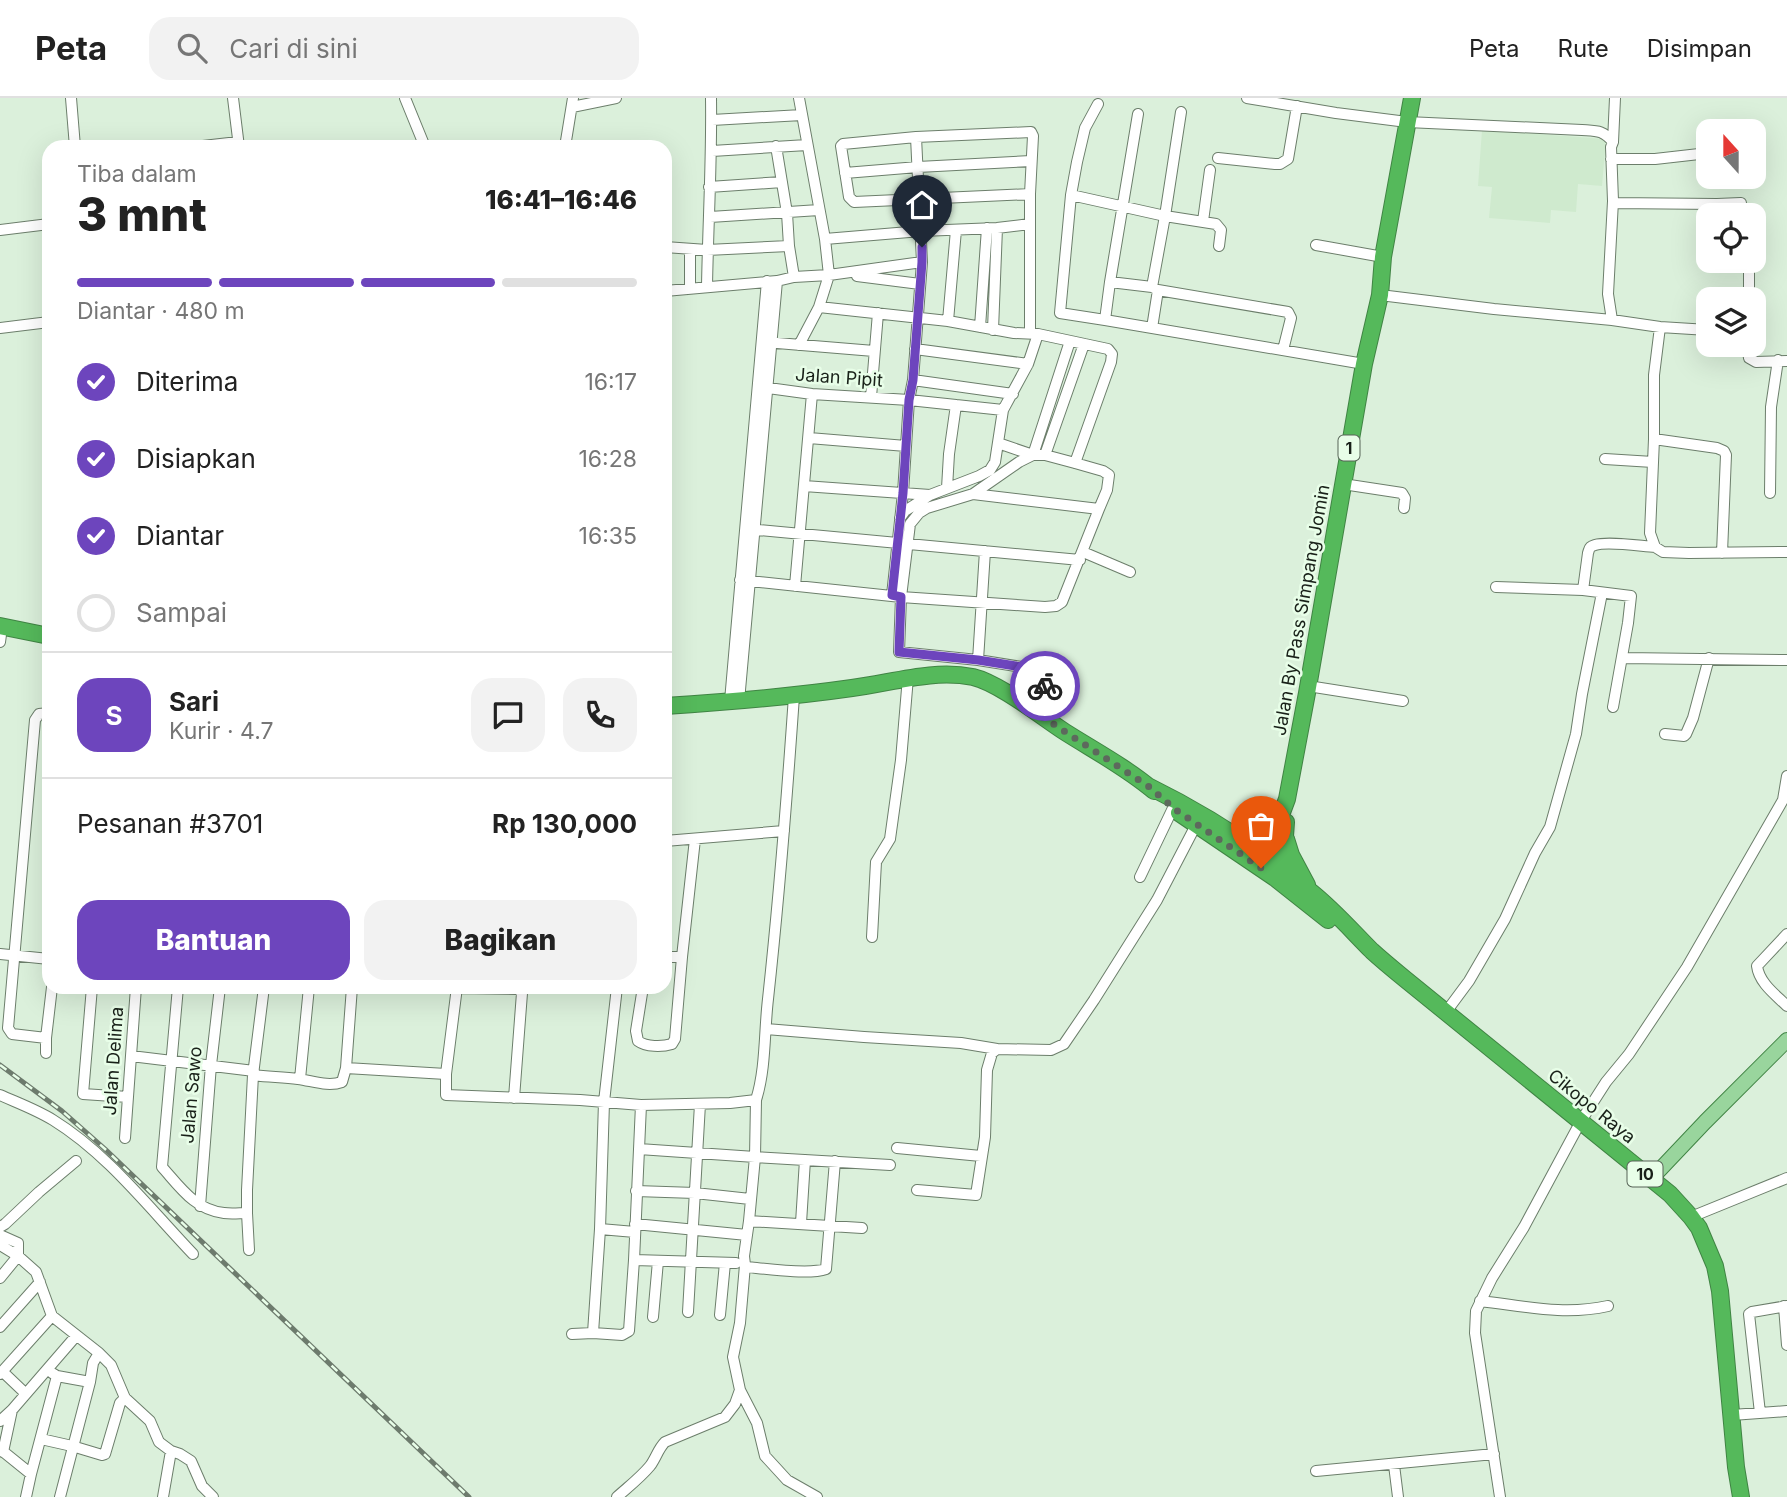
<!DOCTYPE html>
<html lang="id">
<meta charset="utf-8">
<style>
:root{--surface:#fff;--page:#f2f2f2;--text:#222;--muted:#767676;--line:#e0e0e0;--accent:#6d45bd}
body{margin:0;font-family:Inter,sans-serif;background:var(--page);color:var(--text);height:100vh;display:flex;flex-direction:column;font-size:26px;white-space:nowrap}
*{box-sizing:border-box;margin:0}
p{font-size:23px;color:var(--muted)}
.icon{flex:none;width:38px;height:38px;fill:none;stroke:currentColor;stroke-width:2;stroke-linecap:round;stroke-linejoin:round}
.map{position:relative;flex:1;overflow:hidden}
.drawer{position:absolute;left:42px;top:42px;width:630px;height:854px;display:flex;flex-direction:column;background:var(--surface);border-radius:21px;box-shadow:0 7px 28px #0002}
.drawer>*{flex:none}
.needle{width:46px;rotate:339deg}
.tools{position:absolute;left:1696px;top:21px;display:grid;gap:14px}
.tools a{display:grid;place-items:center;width:70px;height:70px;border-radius:14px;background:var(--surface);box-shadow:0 7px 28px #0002;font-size:35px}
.pin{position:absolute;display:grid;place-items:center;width:60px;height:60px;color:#fff;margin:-72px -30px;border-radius:50% 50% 50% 0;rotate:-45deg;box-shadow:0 0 7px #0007}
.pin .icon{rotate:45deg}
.courier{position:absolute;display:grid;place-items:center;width:70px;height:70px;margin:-35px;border:5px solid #6d45bd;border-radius:50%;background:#fff;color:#222;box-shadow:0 2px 9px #0007}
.headline em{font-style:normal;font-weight:800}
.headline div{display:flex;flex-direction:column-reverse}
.headline{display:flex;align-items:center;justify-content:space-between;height:119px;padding:0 35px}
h1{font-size:46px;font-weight:800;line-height:52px}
.bar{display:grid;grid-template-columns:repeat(4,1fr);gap:10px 7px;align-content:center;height:84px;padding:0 35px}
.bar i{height:9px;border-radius:5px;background:var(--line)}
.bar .selected{background:var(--accent)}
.bar p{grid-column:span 4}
.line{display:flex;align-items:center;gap:18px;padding:0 35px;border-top:2px solid var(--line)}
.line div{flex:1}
.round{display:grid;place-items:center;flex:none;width:74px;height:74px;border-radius:21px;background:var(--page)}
ol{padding:0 35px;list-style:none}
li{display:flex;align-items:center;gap:21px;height:77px}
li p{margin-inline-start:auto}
li .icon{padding:7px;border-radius:50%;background:var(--accent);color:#fff;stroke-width:4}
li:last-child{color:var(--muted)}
li i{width:38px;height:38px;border:4px solid var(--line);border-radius:50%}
.button{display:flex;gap:14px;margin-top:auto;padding:14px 35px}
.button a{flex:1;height:80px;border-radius:21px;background:var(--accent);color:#fff;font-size:28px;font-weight:800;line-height:80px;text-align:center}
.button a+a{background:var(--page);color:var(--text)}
header{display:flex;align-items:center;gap:42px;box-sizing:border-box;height:98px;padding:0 35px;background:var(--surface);border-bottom:2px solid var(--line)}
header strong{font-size:33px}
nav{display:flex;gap:38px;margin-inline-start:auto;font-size:24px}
.search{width:490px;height:63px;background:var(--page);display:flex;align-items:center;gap:18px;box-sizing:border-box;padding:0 24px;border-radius:21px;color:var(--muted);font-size:26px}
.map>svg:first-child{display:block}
.built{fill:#cfeace}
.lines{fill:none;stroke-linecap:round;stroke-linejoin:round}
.minor-casing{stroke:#6c7e6b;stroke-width:12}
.major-casing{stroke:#408444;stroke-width:16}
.highway-casing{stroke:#408444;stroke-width:18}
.minor{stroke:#fff;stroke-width:10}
.major{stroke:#99d59d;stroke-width:14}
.highway{stroke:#55b95b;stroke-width:16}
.rail-casing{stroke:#6d7b6d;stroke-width:5}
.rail{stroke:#e8fee8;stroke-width:2.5;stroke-dasharray:8;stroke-linecap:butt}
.done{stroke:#5d695d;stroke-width:7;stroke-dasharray:0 12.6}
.route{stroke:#6d45bd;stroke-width:9}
.labels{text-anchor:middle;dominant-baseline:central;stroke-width:5;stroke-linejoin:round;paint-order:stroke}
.shield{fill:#e8fee8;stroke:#576357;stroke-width:2}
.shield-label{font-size:16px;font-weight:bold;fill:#192119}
.street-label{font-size:18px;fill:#192119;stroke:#e8fee8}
</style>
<header>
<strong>Peta</strong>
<div class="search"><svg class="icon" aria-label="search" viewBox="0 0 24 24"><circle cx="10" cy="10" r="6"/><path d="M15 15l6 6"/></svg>Cari di sini</div>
<nav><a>Peta</a><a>Rute</a><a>Disimpan</a></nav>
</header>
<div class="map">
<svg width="1787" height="1399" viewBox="0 0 1787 1399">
<rect width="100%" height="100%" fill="#dbf0db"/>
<path class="built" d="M 1482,32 L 1606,41 L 1602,88 L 1578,86 L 1576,114 L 1551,112 L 1550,125 L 1489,120 L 1492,89 L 1478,88 Z"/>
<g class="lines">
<g class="minor-casing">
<path id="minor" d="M 71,0 L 75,49
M 233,0 L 239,49
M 405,0 L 425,49
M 799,0 L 825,141 L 829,177 L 819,209 L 799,247
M 1247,0 L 1336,15 L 1407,24 L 1582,32 C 1597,33 1603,32 1613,44 L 1611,49 L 1613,103 L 1608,196 L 1612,222
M 1098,6 L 1085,30 L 1077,64 L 1071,97 L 1060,215 L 1105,222 L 1364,266
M 572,9 L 616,0
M 712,22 L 802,17
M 1613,44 L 1615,0
M 776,48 L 787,115 L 789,148 L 794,179
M 194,49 L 238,44
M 565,49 L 573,0
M 712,53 L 807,47
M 1754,58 L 1759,58
M 1218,60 L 1275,66 L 1280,66 L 1288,61 L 1297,8
M 1611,61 L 1655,61 L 1708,55
M 845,75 L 918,69 L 1031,63
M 709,89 L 782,84
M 1030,96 L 854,104 L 849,99 L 841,48 L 843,46 L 916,39 L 1031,34 L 1033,38 L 1030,96 L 1030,235
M 1071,97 L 1165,118 L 1216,126 L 1221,132 L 1219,148
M 1613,105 L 1717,106 L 1741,105
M 710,119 L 819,112
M 1203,123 L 1210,72
M 0,132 L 49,126
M 825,141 L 921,133 L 997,130 L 1030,126
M 1316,147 L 1383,159
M 665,149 L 707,152 L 789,148
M 1749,163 L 1749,201
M 857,178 L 920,186
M 1110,184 L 1152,189 L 1158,192 L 1288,214 L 1291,220 L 1283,252
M 707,189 C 708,126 712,63 711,0
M 1152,189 L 1165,118 L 1181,14
M 690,191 L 690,151
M 665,193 L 777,183 L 794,179 L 829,177 L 922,164
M 1380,197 L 1494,211 L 1612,222 L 1660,229 L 1708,232
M 819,209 L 948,223 L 1014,235 L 1038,236 L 1108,251 L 1112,256 L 1111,264 L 1075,365
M 1105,222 L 1110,184 L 1138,16
M 948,223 L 956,132
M 980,229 L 987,130
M 1660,229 L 1654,277 L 1654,341 L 1650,435 L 1655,449 L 1663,454 L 1689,455 L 1787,454
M 0,230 L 49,224
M 1152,230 L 1158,192
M 993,232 L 997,130
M 765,244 L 874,253
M 1747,247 L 1749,260 L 1756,264 L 1787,263
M 915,251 L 1028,266
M 913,282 L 1013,296
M 761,289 L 812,296 L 909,302 L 1003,312
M 871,299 L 878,215
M 809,340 L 906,348
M 1654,341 L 1717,350 L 1724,353 L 1726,357 L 1722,455
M 1045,357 L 1084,246
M 1605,361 L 1653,364
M 1343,386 L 1402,395 L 1405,400 L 1404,410
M 804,388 L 930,397
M 947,390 L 949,356 L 956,307
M 1770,395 L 1771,309 L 1778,262
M 973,396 L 1099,411
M 900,420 L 905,413 L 930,397 L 979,378 L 990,372 L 995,364 L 1003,312 L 1028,266 L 1038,236
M 748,431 L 1080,462
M 1083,454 L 1130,474
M 740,482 L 901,499 L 1045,509 L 1056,508 L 1062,504 L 1099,411 L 1107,392 L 1109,377 L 1103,373 L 1075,365 L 1045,357 L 1033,357 L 998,345
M 795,488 L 812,296
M 1496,489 L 1583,492 L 1631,498 L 1628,525 L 1613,609
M 1583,492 L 1588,455 C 1590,449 1589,449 1595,447 C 1608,443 1640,448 1655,449
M 892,497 L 903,395 L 909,302 L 913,282 L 922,164 L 916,39
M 0,544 L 2,529
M 1623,560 L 1787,562
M 978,562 L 985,453
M 1308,588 L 1403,603
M 730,603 L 767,183
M 739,603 L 777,183
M 1035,614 L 1046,585 L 1045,576 L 1040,572 L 978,562 L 899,554 L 901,499 L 910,426 L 919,415 L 927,410 L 973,396 L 1019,364 L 1033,357 L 1070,243
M 1665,636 L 1684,638 L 1686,636 L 1693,620 L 1709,560
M 665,743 L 784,733
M 1140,779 L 1173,710
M 1787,836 L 1757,868 C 1759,885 1776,897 1787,908
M 872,839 L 876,764 L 890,741 L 901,662 L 908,579
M 0,856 L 49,861
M 665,859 L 682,859 L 695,741
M 92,889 L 83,996 L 128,999
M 178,889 L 162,1069 C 180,1089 195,1112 224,1115 C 232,1116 240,1115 247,1115 L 247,1092 L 253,977 L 264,889
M 457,889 L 446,976 L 446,997 L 580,1002 L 641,1007 L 730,1005 L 756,1002 C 766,970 764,935 768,901 C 779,800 787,699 794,598
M 643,889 L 636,933 L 638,943 C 646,949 662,949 672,946 L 675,941 L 682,859
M 457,890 L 518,891 L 522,895 L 514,1000
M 1446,914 L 1469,883 L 1505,821 L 1535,755 L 1550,729 L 1576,636 L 1582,596 L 1602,495
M 766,931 L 864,939 L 961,945 L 997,951
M 46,940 L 12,936 L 8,930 L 35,622 L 39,616 L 49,615
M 46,955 L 46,940 L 52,889
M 131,958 L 254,973
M 346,970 L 446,976
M 253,977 C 268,979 283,979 298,981 C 313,983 328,989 342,984 L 346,970 L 352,889
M 300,981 L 309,889
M 0,997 C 18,1005 37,1012 53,1022 C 108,1056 149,1110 193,1156
M 756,1002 L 755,1059 L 749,1123 L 744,1158 L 745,1167 L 748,1169 C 767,1171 809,1177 826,1171 L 835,1063
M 125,1040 L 136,889
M 897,1050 L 981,1058
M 639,1051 L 755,1059 L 890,1067
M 917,1092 L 976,1097 L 985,1039 L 987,972 L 992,955 L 997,951 L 1051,952 L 1064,946 L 1094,902 L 1157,802 L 1196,727
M 636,1093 L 695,1095 L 750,1101
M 200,1108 L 211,967 L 220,889
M 247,1115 L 249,1152
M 1691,1119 L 1787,1080
M 749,1123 L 862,1130
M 801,1125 L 805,1062
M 635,1126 L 747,1137
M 0,1129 L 5,1126 L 39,1094 L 76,1063
M 600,1131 L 635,1134
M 0,1137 L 18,1145 L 18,1158 L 36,1174 L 52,1218 L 99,1255 L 111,1267 L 125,1300 L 150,1323 L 159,1344 L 171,1353 L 180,1356 L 191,1363 L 202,1388 L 213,1399
M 0,1147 L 18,1158 L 0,1180
M 634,1162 L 736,1165
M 1480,1203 C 1525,1208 1563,1218 1608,1208
M 1784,1208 L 1787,1247
M 688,1214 L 700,1006
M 720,1217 L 725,1165
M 653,1219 L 658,1163
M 0,1229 L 40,1184
M 593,1235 L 600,1131 L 604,1004 L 617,889
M 572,1236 L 593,1235 L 622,1237 L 629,1233 L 634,1162 L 641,1007
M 2,1273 L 25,1295
M 52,1275 L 57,1278 L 90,1284
M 0,1276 L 52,1218
M 740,1292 L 757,1325 L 765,1358 L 787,1382 L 817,1399
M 1760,1315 L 1749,1216 L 1752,1214 L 1787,1208
M 1732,1317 L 1787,1313
M 0,1323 L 12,1312 L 76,1238
M 41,1341 L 72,1348 L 102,1357 L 105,1356 L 120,1305 L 125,1300
M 0,1351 L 31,1376
M 3,1354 L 12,1312
M 1394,1367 L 1398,1399
M 1316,1373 L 1494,1356
M 26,1399 L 31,1376 L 57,1278
M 60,1399 L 90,1284 L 93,1265 L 99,1255
M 163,1399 L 171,1353
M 617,1399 C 628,1389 640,1380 650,1368 C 656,1360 658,1351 665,1344 L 725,1319 L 735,1306 L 740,1292 L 733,1259 L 740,1225 L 745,1167
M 1500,1399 L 1475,1235 L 1476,1213 L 1492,1180 L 1524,1129 L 1581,1023 L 1606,984 L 1629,956 L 1687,869 L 1783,702 L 1787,678"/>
</g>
<g class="major-casing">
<path id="major" d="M 1651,1081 L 1705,1024 L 1787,942"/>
</g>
<g class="highway-casing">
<path id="highway" d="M 0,528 L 49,538
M 665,608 C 727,604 789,599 852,590 C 892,585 932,571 973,579 C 999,585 1042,619 1065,634 C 1095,653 1127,670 1154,693
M 1148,688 C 1205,716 1261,752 1310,793 C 1333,811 1352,833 1372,853 C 1383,863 1394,872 1405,881 L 1670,1096 L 1691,1119 L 1699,1130 L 1715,1168 L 1720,1193 L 1736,1369 L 1741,1399
M 1179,715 L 1275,780 L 1328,822
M 1286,741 L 1291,757 L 1307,787
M 1262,768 L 1287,701 L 1307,595 L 1364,266 L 1380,197 L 1383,159 L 1412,0
M 1276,777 L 1285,738 L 1286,724"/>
</g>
<use href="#minor" class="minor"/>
<use href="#major" class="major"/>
<use href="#highway" class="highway"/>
<g class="rail-casing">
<path id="rail" d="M 0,967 L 62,1013 L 105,1051 L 469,1399"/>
</g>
<use href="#rail" class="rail"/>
</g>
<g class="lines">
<path class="done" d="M 1045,588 L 1035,614 L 1148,688 L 1176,712 L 1261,770"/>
<path class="route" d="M 922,149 L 922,164 L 913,282 L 909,302 L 903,395 L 892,497 L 901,499 L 899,554 L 978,562 L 1034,571 L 1045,576 L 1046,582 L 1045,588"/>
</g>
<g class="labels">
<g class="shield">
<rect x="1338.5" y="337.5" width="21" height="25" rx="5"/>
<rect x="1627.5" y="1063.5" width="35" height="25" rx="5"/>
</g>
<g class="shield-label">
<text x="1349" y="350">1</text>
<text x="1645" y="1076">10</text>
</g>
<g class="street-label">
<text transform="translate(839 279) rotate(4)">Jalan Pipit</text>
<text transform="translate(1301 512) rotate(-80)">Jalan By Pass Simpang Jomin</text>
<text transform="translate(113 963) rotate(-86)">Jalan Delima</text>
<text transform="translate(191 997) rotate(-85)">Jalan Sawo</text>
<text transform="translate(1592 1008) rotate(39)">Cikopo Raya</text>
</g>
</g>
</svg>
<div class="tools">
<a><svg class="needle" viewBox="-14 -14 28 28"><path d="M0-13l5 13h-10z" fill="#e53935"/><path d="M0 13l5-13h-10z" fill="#767676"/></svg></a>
<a><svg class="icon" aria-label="locate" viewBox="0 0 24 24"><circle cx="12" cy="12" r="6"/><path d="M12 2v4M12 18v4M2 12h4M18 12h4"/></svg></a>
<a><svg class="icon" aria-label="layers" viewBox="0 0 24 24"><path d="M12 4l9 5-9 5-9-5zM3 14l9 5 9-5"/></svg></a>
</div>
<div class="pin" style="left:1261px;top:770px;background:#ea580c"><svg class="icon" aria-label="bag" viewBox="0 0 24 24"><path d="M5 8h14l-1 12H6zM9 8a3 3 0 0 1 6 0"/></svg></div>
<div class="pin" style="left:922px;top:149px;background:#1f2937"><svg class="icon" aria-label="home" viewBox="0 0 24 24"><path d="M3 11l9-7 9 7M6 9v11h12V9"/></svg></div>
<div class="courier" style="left:1045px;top:588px"><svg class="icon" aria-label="bike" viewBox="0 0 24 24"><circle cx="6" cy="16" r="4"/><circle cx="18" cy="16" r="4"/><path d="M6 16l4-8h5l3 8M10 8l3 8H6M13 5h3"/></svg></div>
<section class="drawer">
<div class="headline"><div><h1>3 mnt</h1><p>Tiba dalam</p></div><em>16:41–16:46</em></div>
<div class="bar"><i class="selected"></i><i class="selected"></i><i class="selected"></i><i></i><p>Diantar · 480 m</p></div>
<ol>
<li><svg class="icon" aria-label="check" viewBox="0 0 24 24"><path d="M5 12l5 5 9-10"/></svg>Diterima<p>16:17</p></li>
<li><svg class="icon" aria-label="check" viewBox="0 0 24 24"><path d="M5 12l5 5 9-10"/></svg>Disiapkan<p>16:28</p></li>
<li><svg class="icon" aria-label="check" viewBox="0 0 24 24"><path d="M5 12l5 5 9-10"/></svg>Diantar<p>16:35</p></li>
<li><i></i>Sampai</li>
</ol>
<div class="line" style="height:126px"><b class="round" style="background:var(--accent);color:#fff">S</b><div><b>Sari</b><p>Kurir · 4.7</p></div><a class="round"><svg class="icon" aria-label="chat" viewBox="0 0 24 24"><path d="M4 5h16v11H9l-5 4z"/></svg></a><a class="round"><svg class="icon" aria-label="phone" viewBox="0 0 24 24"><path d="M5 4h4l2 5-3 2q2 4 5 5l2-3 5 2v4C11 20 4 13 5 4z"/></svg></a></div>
<div class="line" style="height:91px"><div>Pesanan #3701</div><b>Rp 130,000</b></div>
<div class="button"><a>Bantuan</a><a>Bagikan</a></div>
</section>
</div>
